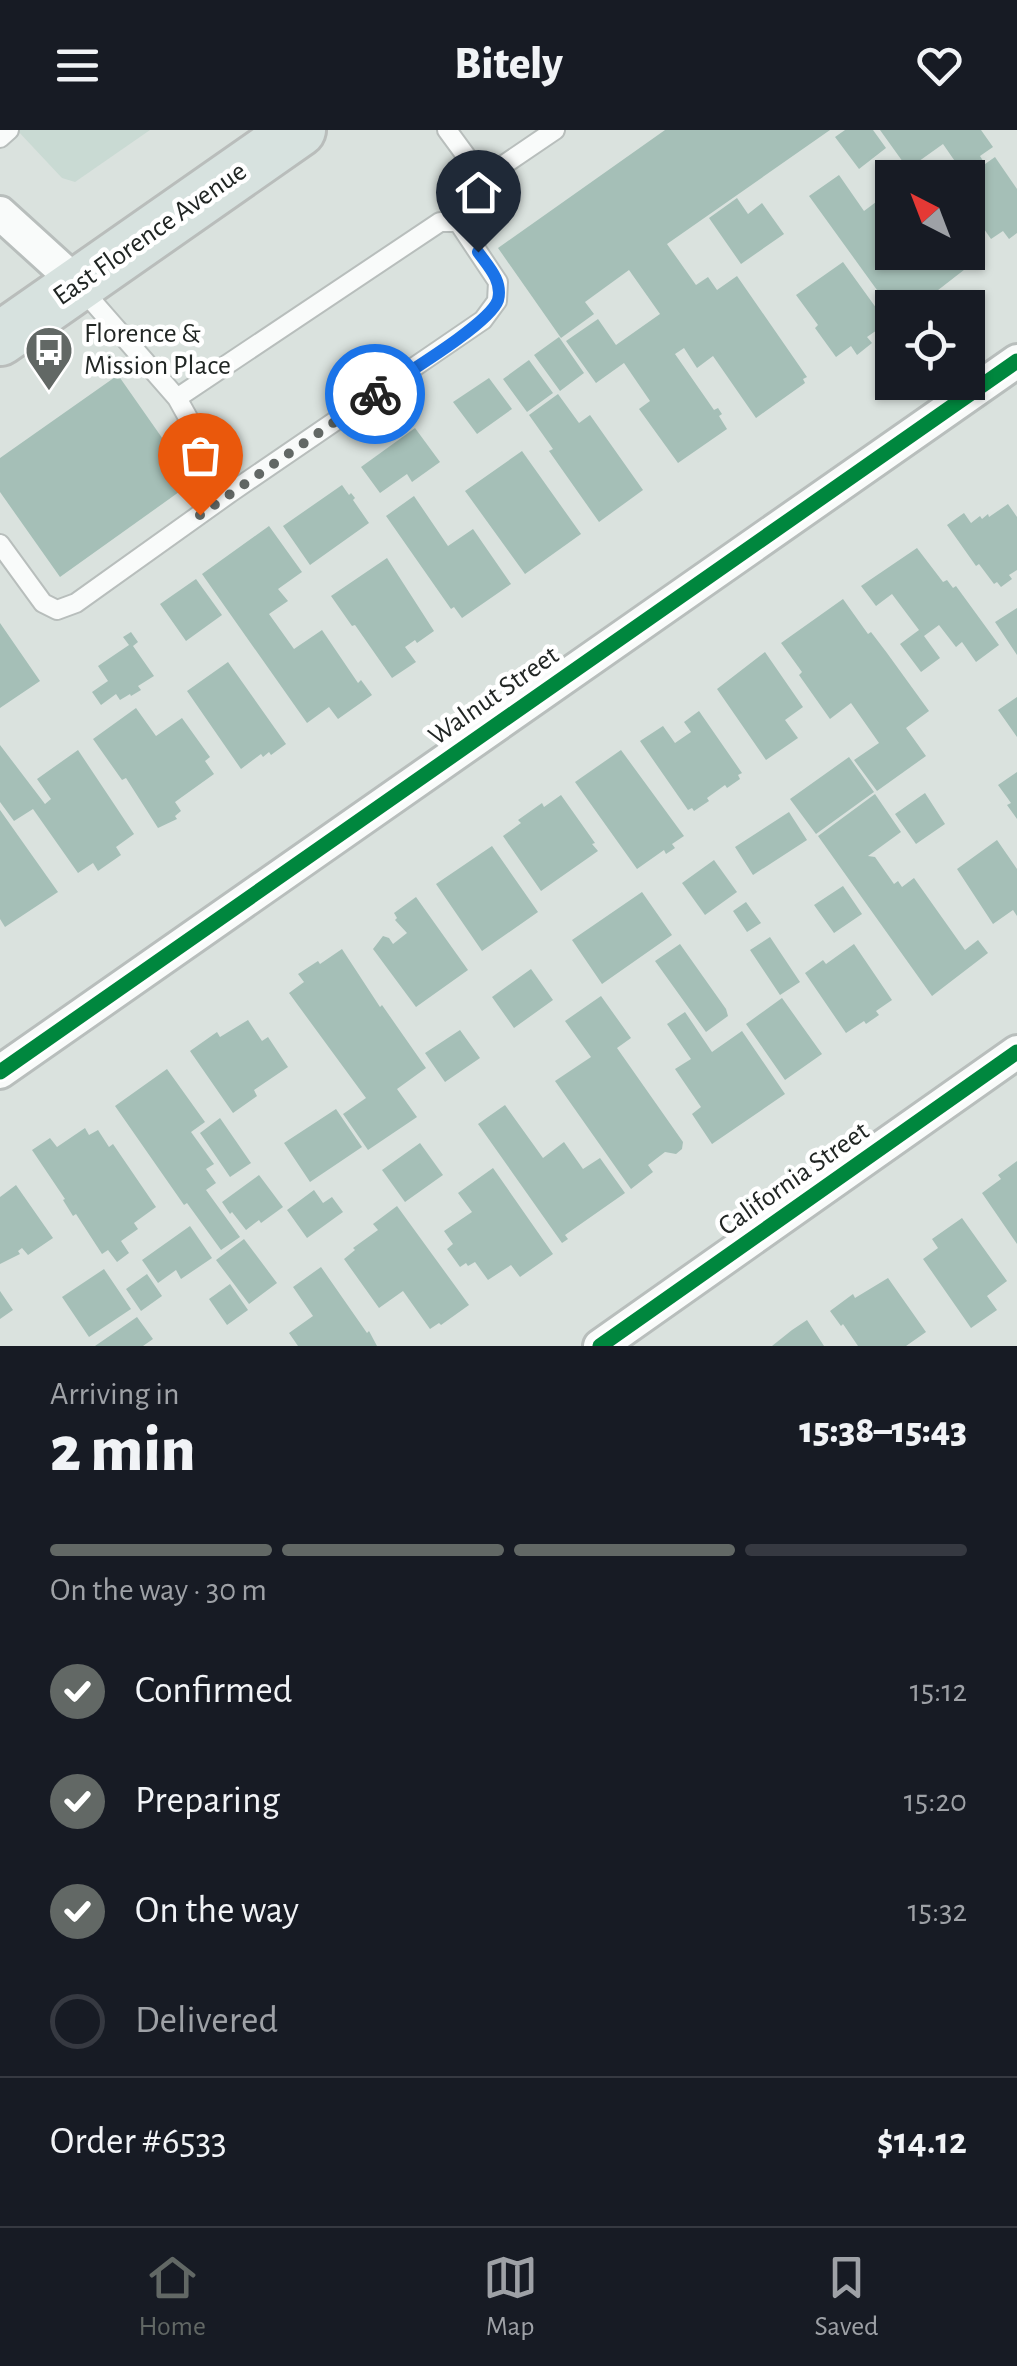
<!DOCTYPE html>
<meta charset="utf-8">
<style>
:root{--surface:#171b24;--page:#20242c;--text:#f1f3f6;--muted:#9ea1a6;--line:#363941;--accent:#626865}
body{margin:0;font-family:"Alegreya Sans",sans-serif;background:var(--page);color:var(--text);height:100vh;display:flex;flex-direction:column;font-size:38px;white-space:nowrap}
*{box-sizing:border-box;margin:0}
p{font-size:32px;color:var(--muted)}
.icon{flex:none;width:55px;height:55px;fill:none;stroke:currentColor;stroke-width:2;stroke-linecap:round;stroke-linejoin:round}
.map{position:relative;height:1216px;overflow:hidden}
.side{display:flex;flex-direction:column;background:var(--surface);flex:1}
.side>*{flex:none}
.needle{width:65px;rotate:318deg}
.controls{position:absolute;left:875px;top:30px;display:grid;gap:20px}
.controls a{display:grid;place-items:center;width:110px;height:110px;border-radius:0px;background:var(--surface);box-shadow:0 2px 8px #0004;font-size:50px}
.pin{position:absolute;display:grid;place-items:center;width:85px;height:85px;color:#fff;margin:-102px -42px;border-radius:50% 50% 50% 0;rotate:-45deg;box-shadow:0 0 10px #0007}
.pin .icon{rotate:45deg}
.courier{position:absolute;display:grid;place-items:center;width:100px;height:100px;margin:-50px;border:8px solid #1a73e8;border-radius:50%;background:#fff;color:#222;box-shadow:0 2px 12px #0007}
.overview em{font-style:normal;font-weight:800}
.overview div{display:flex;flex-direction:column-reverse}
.overview{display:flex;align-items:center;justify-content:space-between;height:170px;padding:0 50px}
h1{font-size:65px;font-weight:800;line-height:75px}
.bar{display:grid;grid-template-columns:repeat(4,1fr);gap:15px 10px;align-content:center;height:120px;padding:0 50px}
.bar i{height:12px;border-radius:8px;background:var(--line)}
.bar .current{background:var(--accent)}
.bar p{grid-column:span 4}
.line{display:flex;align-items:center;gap:25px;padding:0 50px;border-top:2px solid var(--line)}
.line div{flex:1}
ol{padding:0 50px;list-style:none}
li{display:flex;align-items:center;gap:30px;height:110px}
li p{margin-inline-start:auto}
li .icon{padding:10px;border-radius:50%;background:var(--accent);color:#fff;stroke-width:4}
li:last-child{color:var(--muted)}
li i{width:55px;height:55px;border:5px solid var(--line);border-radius:50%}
header{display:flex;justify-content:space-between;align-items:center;height:130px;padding:0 50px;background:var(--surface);font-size:45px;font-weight:800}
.dock{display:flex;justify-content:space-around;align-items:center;height:140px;border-top:2px solid var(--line);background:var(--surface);font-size:28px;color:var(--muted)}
.dock a{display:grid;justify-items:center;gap:5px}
.dock .current{color:var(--accent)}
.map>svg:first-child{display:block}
.built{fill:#c9dad3}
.building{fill:#a5bfb7}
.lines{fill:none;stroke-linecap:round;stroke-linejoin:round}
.lane-casing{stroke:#b8bebc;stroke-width:22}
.street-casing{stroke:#b8bebc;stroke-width:38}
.primary-casing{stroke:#b9bdbb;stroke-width:58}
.lane{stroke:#f9fbfa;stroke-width:18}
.street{stroke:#f9fbfa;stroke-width:32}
.primary{stroke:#d7e2df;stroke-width:52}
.cycleway-casing{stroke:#fff;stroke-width:21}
.cycleway{stroke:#00873e;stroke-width:15}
.done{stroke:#626865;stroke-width:10;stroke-dasharray:0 18}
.route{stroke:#1a73e8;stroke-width:12}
.labels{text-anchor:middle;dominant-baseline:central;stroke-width:9;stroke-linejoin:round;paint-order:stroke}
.street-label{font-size:28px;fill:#212624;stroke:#fff}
.poi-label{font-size:28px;fill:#212624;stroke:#fff;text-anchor:start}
</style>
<header><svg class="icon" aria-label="menu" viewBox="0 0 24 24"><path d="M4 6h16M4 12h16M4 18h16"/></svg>Bitely<svg class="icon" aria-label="heart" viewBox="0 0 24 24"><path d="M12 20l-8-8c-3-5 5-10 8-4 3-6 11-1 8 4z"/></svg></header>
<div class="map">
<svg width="1017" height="1216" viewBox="0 0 1017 1216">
<rect width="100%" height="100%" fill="#dae2de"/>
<path class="built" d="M 17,0 L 150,0 L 75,52 L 62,48 Z"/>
<path class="building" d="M 665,0 L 830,0 L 667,114 L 696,155 L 708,147 L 717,160 L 737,146 L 807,247 L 803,249 L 805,253 L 756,288 L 713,226 L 697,238 L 684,218 L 675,224 L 714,280 L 718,278 L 722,284 L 719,286 L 727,299 L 678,333 L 639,279 L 650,271 L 624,233 L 596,253 L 566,211 L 598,189 L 616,215 L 660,184 L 629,140 L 585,172 L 594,184 L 561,208 L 498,118 Z
M 845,0 L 873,0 L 886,18 L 859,39 L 835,7 Z
M 880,0 L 981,0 L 993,17 L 980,26 L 985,34 L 995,27 L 1017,59 L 1017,103 L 1009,109 L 1003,101 L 991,109 L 968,76 L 968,48 L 959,48 L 956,44 L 961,40 L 943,14 L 908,39 Z
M 839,45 L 864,81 L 892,60 L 892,122 L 939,122 L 942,126 L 947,122 L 959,122 L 969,136 L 915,178 L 890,178 L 809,66 Z
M 737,68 L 748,84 L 762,73 L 784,104 L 741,134 L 709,88 Z
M 843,132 L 887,193 L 867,207 L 872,213 L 857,225 L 851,216 L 836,227 L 815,198 L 818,195 L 796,165 Z
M 559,207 L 584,243 L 560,261 L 534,225 Z
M 529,230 L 553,263 L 527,282 L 503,249 Z
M 118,245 L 193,352 L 60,447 L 0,362 L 0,328 Z
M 489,248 L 512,279 L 477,304 L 453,272 Z
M 558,264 L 579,293 L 590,285 L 643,360 L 599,392 L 549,321 L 553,319 L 529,285 Z
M 415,298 L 440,332 L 412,352 L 407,344 L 380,363 L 361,337 Z
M 522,321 L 581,404 L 525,444 L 465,361 Z
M 342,355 L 349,365 L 351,363 L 355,368 L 353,370 L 369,393 L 310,435 L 283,396 Z
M 414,366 L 448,416 L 473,399 L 511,454 L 462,488 L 454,477 L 451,479 L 386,386 Z
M 1008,374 L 1017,387 L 1017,440 L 1009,445 L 1012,449 L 1001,457 L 997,452 L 994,454 L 979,434 L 976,436 L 947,395 L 964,383 L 971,393 L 980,386 L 982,389 L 988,384 L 989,387 Z
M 269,396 L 302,442 L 278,459 L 288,471 L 269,484 L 294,519 L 322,500 L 358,553 L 361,550 L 372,565 L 338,589 L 329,577 L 307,593 L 202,444 Z
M 917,418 L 943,452 L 947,450 L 953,458 L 956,456 L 999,515 L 976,532 L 962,512 L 956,517 L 939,495 L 924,506 L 940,528 L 921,542 L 900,514 L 919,500 L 892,464 L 876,476 L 861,456 Z
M 387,428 L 434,501 L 417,513 L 415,510 L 405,517 L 416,532 L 392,548 L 355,495 L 352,496 L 331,466 Z
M 196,449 L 222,485 L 186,511 L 160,474 Z
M 843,469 L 868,504 L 871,502 L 887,523 L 929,581 L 906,598 L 926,626 L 877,661 L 854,630 L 879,613 L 851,573 L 830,589 L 799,545 L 802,542 L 781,513 Z
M 1017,478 L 1017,525 L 995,492 Z
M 0,493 L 40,551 L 0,578 Z
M 131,502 L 138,512 L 133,516 L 154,546 L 138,556 L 141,560 L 131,566 L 130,564 L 120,570 L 116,564 L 101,575 L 92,562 L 108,551 L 98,536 L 129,515 L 123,507 Z
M 765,522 L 803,577 L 785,590 L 798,608 L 766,630 L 717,559 Z
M 228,532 L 286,614 L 271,625 L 269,622 L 263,627 L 261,624 L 241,639 L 187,561 Z
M 1017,567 L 1017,607 L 998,580 Z
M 136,578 L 156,606 L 182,588 L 210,627 L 205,631 L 214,644 L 175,672 L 181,681 L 175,686 L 177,689 L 158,698 L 126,648 L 122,650 L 93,609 Z
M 699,581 L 742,643 L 738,645 L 740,649 L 727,658 L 725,655 L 707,668 L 709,671 L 694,681 L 692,678 L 688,680 L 640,611 L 663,596 L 675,613 L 691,602 L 684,592 Z
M 0,615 L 45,674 L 51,669 L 37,649 L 78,620 L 134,704 L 116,717 L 121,725 L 98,741 L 93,733 L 78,743 L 33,679 L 14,691 L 0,672 Z
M 621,620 L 684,706 L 672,714 L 675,718 L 666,724 L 664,720 L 637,739 L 575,652 Z
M 849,627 L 874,662 L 816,704 L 790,669 Z
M 1017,642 L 1017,689 L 1007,675 L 1011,673 L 998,655 Z
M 925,663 L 945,694 L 916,714 L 895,684 Z
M 875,664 L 901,702 L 868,726 L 875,727 L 894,754 L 898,751 L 902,757 L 914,748 L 965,820 L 978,810 L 988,823 L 932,866 L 818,706 Z
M 561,665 L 595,713 L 592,714 L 598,721 L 541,761 L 503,706 L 521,693 L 518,690 L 542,673 L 544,677 Z
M 0,680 L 58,762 L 5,797 L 0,789 Z
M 789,682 L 807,710 L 753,745 L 735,717 Z
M 997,710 L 1017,739 L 1017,786 L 1013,780 L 993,794 L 957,739 Z
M 492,716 L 538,782 L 482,821 L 436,754 Z
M 714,730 L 737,762 L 705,785 L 682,753 Z
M 843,756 L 862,784 L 834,803 L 814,775 Z
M 642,762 L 672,805 L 602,854 L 572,810 Z
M 416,767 L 468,840 L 416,877 L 373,819 L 383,806 L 389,808 L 393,814 L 407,803 L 395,790 L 397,788 L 394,783 Z
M 746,772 L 761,793 L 747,802 L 733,781 Z
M 770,807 L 800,852 L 780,865 L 750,820 Z
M 680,814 L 726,879 L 728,886 L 706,902 L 655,831 Z
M 854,814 L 892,870 L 876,881 L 879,885 L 866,894 L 864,891 L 846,903 L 805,843 L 823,830 L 826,834 Z
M 342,819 L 380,877 L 382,875 L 426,938 L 397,959 L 417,987 L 368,1020 L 343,984 L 366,968 L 289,863 L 304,852 L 298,844 L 318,831 L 320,834 Z
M 531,839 L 553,870 L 514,898 L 492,867 Z
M 601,866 L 631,908 L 617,918 L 683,1012 L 682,1019 L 676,1024 L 665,1022 L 648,1035 L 653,1042 L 631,1059 L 555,951 L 591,927 L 565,891 Z
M 782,868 L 822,924 L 785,950 L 746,894 Z
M 685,882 L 712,922 L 742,901 L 785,964 L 712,1014 L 692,984 L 701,977 L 675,939 L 691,929 L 667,894 Z
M 248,890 L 262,911 L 268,907 L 288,937 L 254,960 L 257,966 L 233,983 L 190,921 L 217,902 L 220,907 Z
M 460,900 L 480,928 L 445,952 L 425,923 Z
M 167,939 L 205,992 L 191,1002 L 214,1034 L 206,1039 L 216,1053 L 206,1060 L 240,1107 L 221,1120 L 187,1073 L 184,1075 L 115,976 Z
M 505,975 L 543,1028 L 564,1012 L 583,1039 L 600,1028 L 625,1063 L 565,1105 L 568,1109 L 562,1113 L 478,994 Z
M 336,979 L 362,1017 L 310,1052 L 284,1013 Z
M 220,988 L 251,1033 L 230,1047 L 200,1003 Z
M 85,998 L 89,1005 L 98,1000 L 109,1017 L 113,1014 L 156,1077 L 134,1093 L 138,1099 L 121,1111 L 129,1123 L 117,1132 L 108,1120 L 102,1124 L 76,1084 L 73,1086 L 63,1070 L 65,1069 L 32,1020 L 50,1008 L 57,1017 Z
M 420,1013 L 443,1045 L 405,1072 L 382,1040 Z
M 1017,1031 L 1017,1114 L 982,1063 L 1001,1049 L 998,1045 Z
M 493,1038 L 553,1124 L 520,1147 L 511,1135 L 488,1150 L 475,1132 L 468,1136 L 466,1133 L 460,1137 L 447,1119 L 453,1114 L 444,1101 L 472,1082 L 458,1063 Z
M 259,1045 L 283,1077 L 261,1093 L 259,1090 L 246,1100 L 232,1082 L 230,1084 L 222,1072 Z
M 16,1055 L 53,1108 L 28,1125 L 22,1118 L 18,1121 L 20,1124 L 0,1134 L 0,1067 Z
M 314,1060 L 323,1073 L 332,1067 L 343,1082 L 307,1108 L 287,1080 Z
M 397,1076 L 469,1175 L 441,1195 L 439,1193 L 430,1199 L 403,1161 L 379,1178 L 344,1129 L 355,1120 L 353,1118 L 378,1100 L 373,1094 Z
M 962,1088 L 1007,1151 L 987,1166 L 997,1180 L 971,1198 L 923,1129 L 938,1118 L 932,1109 Z
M 190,1096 L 212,1128 L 181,1149 L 176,1140 L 158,1153 L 142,1130 Z
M 244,1109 L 277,1153 L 249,1174 L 216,1130 Z
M 321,1137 L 367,1203 L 369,1201 L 377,1216 L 298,1216 L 289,1203 L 313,1186 L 293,1157 Z
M 104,1139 L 131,1179 L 89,1207 L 62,1167 Z
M 147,1144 L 162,1166 L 141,1181 L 126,1159 Z
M 888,1148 L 926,1202 L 906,1216 L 858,1216 L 843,1194 L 841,1196 L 830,1181 L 853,1164 L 855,1168 Z
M 230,1154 L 248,1180 L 227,1195 L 209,1169 Z
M 0,1161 L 13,1180 L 0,1189 Z
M 137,1187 L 153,1209 L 143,1216 L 95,1216 Z
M 807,1190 L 824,1216 L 772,1216 L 792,1200 Z"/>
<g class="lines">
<g class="lane-casing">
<path id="lane" d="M 447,0 L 483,49 L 555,0
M 0,8 L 9,0
M 177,268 L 440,92 L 458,92 L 498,152 L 497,171 L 483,190 L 230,363
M 0,414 L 43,473 L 57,480 L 76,473 L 230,363 L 177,268 L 80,157"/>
</g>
<g class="street-casing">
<path id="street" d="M 0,83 L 78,154
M 0,942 L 1017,231
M 600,1216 L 1017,922"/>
</g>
<g class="primary-casing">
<path id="primary" d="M 0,209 L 299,0"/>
</g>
<use href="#lane" class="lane"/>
<use href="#street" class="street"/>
<use href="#primary" class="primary"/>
<g class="cycleway-casing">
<path id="cycleway" d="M 0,942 L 1017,231
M 600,1216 L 1017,922"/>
</g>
<use href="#cycleway" class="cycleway"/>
</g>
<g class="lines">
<path class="done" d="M 200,385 L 375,264"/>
<path class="route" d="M 375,264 C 400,247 490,194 498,170 C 503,151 488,136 478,122"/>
</g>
<defs>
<g id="bus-pin" transform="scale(2.5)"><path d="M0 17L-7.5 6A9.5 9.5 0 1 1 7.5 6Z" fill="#626865" stroke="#fff"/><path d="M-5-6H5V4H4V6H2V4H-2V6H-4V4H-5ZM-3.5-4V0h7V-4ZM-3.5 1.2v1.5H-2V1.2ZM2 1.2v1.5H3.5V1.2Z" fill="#fff"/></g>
</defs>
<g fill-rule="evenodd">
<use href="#bus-pin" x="49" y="220"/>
</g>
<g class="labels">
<g class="street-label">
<text transform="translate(150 104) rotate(-35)">East Florence Avenue</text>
<text transform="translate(494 566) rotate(-35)">Walnut Street</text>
<text transform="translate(794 1049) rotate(-35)">California Street</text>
</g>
<g class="poi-label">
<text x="84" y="204">Florence &amp;<tspan x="84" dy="32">Mission Place</tspan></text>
</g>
</g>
</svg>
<div class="controls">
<a><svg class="needle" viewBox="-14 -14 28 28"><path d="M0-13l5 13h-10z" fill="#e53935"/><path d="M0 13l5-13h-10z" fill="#9ea1a6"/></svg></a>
<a><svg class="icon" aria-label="locate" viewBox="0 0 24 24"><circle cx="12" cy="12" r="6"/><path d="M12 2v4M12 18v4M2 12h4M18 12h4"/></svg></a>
</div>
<div class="pin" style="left:200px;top:385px;background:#ea580c"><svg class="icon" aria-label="bag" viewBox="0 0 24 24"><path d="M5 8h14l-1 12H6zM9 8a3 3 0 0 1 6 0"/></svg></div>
<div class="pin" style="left:478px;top:122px;background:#1f2937"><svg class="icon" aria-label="home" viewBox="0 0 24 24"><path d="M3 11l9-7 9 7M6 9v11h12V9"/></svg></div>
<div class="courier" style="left:375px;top:264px"><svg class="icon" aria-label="bike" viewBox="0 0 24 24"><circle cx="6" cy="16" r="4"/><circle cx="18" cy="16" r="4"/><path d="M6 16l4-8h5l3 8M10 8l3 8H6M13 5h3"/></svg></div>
</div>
<section class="side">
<div class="overview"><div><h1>2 min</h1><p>Arriving in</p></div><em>15:38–15:43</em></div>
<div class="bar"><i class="current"></i><i class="current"></i><i class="current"></i><i></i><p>On the way · 30 m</p></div>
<ol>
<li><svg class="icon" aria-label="check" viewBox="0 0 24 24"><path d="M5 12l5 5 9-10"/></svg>Confirmed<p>15:12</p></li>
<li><svg class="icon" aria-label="check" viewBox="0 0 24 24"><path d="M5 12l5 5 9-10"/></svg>Preparing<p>15:20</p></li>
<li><svg class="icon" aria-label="check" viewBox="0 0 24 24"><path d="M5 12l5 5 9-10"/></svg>On the way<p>15:32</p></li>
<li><i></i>Delivered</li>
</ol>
<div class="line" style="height:130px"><div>Order #6533</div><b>$14.12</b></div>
</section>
<nav class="dock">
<a class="current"><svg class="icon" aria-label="home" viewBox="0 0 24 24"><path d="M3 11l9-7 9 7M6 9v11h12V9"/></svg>Home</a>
<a><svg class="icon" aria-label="map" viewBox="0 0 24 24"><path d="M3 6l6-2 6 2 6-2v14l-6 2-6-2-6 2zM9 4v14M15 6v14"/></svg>Map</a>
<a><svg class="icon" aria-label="saved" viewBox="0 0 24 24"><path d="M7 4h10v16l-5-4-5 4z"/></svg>Saved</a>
</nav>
